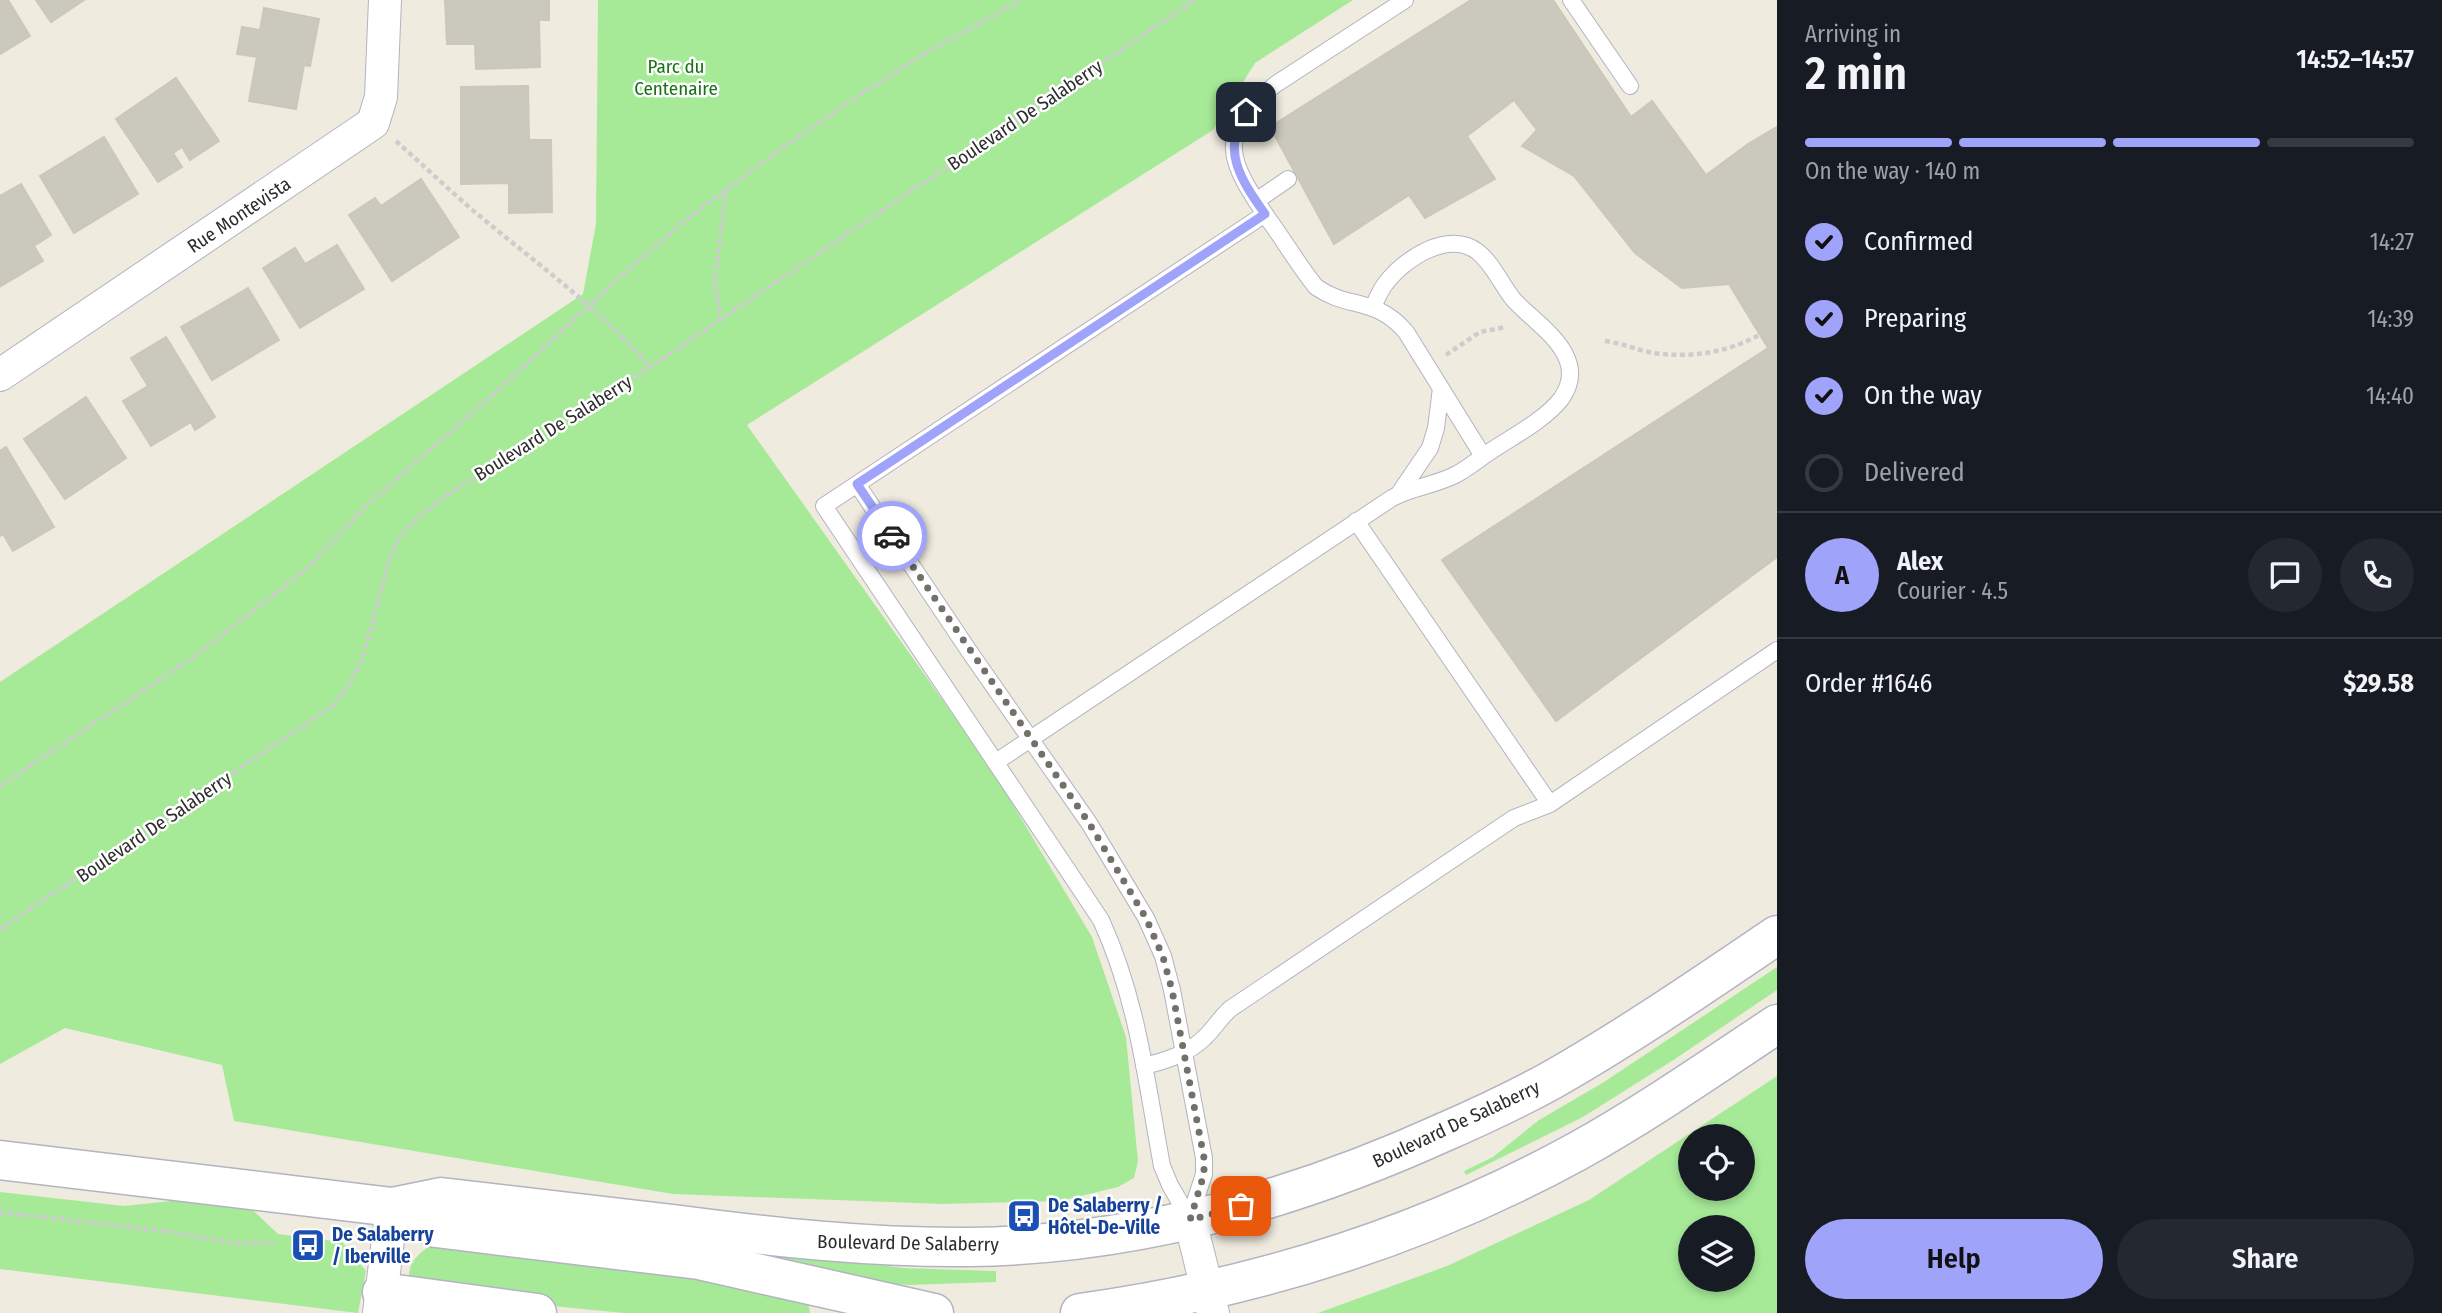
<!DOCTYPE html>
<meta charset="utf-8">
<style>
:root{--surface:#171b24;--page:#242831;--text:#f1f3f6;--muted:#9ea1a6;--line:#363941;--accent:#a0a3fa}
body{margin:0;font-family:"Fira Sans Condensed",sans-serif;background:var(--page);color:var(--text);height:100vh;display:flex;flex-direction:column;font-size:26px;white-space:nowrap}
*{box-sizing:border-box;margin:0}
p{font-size:23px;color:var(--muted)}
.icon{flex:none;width:38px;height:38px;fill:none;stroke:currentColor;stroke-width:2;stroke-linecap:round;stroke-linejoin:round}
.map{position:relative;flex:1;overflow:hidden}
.side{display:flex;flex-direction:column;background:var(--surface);width:665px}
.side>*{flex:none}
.tools{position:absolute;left:1678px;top:1124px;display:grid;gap:14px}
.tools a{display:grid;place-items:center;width:77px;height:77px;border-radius:50%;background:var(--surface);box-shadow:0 4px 10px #0003;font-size:35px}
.pin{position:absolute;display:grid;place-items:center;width:60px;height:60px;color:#fff;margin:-30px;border-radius:14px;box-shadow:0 4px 10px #0006}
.courier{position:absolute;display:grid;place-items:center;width:70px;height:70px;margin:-35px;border:5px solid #a0a3fa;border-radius:50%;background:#fff;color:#222;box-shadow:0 2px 9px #0007}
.summary em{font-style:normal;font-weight:600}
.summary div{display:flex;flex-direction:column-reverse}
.summary{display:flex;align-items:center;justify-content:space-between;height:119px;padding:0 28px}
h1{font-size:46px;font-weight:600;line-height:52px}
.bar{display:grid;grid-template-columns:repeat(4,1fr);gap:10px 7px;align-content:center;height:84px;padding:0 28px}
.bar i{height:9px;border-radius:5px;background:var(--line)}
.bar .current{background:var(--accent)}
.bar p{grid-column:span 4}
.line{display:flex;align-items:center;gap:18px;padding:0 28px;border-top:2px solid var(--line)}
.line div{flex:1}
.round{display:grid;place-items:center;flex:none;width:74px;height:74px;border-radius:37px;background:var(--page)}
ol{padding:0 28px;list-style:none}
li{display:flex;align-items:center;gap:21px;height:77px}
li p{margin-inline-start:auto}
li .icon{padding:7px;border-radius:50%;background:var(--accent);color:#111;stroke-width:4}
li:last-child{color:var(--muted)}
li i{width:38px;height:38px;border:4px solid var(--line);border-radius:50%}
.cta{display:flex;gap:14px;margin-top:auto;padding:14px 28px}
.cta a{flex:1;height:80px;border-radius:42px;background:var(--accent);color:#111;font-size:28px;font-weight:600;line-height:80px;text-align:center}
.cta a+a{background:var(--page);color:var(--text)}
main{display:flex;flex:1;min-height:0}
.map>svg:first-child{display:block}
.green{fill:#a6ea98;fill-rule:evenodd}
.building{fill:#cbc8be;stroke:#ccc8b8;stroke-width:2}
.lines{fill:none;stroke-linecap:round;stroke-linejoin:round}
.service-casing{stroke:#b3b3c2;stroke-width:18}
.minor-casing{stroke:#b3b3c2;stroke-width:34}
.tertiary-casing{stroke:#b3b3c2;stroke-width:41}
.path{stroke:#cdcdcd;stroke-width:4.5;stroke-dasharray:5 3.5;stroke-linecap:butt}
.service{stroke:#fff;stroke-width:16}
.minor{stroke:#fff;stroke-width:32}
.tertiary{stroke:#fff;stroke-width:38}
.done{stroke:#71706b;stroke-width:7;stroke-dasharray:0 12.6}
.route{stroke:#a0a3fa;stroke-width:9}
.labels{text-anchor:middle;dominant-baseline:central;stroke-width:5;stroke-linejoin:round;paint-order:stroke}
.park-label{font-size:19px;fill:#197315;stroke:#fff}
.street-label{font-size:19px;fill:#2d2d2d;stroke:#fff}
.transit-label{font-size:19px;font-weight:bold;fill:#164399;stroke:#fff;text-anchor:start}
</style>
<main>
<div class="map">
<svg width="1777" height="1313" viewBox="0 0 1777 1313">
<rect width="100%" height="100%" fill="#f0ebdf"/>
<path class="green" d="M 598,0 L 1353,0 L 1255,63 L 1213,130 L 747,425 L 991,768 L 1092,937 L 1126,1037 L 1138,1161 L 1134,1178 L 1118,1187 L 1060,1201 L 942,1204 L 673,1194 L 234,1121 L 222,1065 L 65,1028 L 0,1064 L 0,682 L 583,294 L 596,224 Z
M 1777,967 L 1777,990 L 1675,1059 L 1583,1117 L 1466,1175 L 1464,1171 L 1493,1157 L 1539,1120 L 1604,1082 Z
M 1777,1076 L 1777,1313 L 1318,1313 L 1447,1266 L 1589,1200 ZM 1690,1136 L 1743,1136 L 1743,1188 L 1690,1188 ZM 1690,1227 L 1743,1227 L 1743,1279 L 1690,1279 Z
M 0,1192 L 124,1206 L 236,1194 L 278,1234 L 342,1242 L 366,1271 L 358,1313 L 0,1269 Z
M 712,1242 L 903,1268 L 996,1271 L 996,1282 L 908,1285 L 853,1280 Z
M 434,1244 L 701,1273 L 808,1301 L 810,1313 L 623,1313 L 523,1303 L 409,1280 C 407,1263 420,1251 434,1244 Z"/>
<path class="building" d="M 0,0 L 8,0 L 30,36 L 0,54 Z
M 36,0 L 84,0 L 51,22 Z
M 445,0 L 549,0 L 549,20 L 539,20 L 540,67 L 476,69 L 475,44 L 447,44 Z
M 1471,0 L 1553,0 L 1631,117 L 1652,101 L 1706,175 L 1748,144 L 1777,127 L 1777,557 L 1556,721 L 1442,560 L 1768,348 L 1729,284 L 1682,288 L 1635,253 L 1514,100 L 1467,136 L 1495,179 L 1425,218 L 1409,195 L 1334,244 L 1270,127 Z
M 264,8 L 319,19 L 310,66 L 304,65 L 296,109 L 249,101 L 257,57 L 237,54 L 242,27 L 260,30 Z
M 1584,47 L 1631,117 L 1684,146 L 1706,175 L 1777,237 L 1729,284 L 1682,288 L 1635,253 L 1574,176 L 1522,146 L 1537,130 L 1514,100 Z
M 176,78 L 219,141 L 190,160 L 182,147 L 173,153 L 182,167 L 158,182 L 116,119 Z
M 528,86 L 529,140 L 551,140 L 552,212 L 509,213 L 509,183 L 461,184 L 461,87 Z
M 104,137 L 138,194 L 74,233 L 40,176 Z
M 421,179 L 459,237 L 392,281 L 349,215 L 375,198 L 381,206 Z
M 21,184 L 51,235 L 34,246 L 43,261 L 1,286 L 0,196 Z
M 337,245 L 364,289 L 300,328 L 263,268 L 295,248 L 305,264 Z
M 248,288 L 279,340 L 212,380 L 181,327 Z
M 166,337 L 215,417 L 195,430 L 191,422 L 151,446 L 123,401 L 148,386 L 131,358 Z
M 86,397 L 126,458 L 65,499 L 24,439 Z
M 6,447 L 54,527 L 13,551 L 3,534 L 0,536 L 0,451 Z"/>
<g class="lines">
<g class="service-casing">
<path id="service" d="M 1405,0 L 1276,84 C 1213,134 1229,162 1269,220 C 1285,242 1299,266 1316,287 C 1349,310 1375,296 1406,332 L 1483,456
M 1571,0 L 1630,86
M 1256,201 L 1288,179
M 857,484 L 969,651 L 1089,823 L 1146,918 L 1163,956 L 1172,990 L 1204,1158 L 1204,1174 L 1190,1217
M 1398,495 L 1430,448 L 1436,428 L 1441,388
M 1356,521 L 1550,804
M 996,762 L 1392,498 C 1412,487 1437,485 1457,474 C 1468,468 1478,460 1488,453 C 1510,438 1545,420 1561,399 C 1592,356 1536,325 1513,299 C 1501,284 1493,264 1478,252 C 1449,229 1404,259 1386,283 C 1380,290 1377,299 1373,307
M 1144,1066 C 1165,1061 1188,1054 1204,1038 C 1214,1029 1220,1018 1230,1009 L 1514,818 L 1550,804 L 1777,650
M 1190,1220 L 1170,1185 L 1162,1166 C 1146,1080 1138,1001 1101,920 L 824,506 L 1265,214"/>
</g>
<g class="minor-casing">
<path id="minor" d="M 0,375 L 373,123 L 381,97 L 385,0
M 1190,1220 L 1213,1313
M 379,1313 L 392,1207"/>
</g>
<g class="tertiary-casing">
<path id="tertiary" d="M 0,1160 L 392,1207 L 441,1197 C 519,1206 596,1215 673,1224 C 772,1237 870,1248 970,1247 C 1133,1245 1294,1200 1442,1133 C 1479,1117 1515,1100 1550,1081 C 1629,1036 1703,985 1777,935
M 392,1207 L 436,1228 L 699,1260 L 934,1313
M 382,1292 L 537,1313
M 1080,1313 C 1254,1289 1422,1236 1576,1152 C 1646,1113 1711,1068 1777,1024"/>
</g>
<path class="path" d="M 396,141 C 423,165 449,190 476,213 C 536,263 599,308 650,367
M 720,320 L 715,278 L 726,190
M 1605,341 C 1622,343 1637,350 1653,353 C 1691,358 1726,353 1759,335
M 1446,355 L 1480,332 L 1506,327
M 0,786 L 195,656 L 308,568 L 364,508 L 516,374 L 624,273 L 692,215 L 782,148 L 861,94 L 931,50 L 1021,0
M 0,929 L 334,705 C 365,668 370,632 382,586 C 386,571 390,554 398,541 C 411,521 431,507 450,493 L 650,367 L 1195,0
M 0,1212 L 164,1231 L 239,1244 L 274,1242"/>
<use href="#service" class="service"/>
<use href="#minor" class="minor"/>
<use href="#tertiary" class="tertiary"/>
</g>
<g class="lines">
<path class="done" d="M 892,536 L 1089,823 L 1146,918 L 1163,957 L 1172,990 L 1204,1158 L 1204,1174 L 1190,1220 L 1241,1206"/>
<path class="route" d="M 892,536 L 857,484 L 1265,214 C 1242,181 1220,151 1246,112"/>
</g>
<defs>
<g id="bus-square" transform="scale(1.75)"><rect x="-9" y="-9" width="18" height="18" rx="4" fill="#1a4fb4" stroke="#fff"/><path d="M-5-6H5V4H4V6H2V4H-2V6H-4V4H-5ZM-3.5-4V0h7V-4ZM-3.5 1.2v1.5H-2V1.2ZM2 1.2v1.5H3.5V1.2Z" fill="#fff"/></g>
</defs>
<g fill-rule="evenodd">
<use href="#bus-square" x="1024" y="1216"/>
<use href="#bus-square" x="308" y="1245"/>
</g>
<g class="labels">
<g class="park-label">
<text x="676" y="66">Parc du<tspan x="676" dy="22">Centenaire</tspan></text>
</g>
<g class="street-label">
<text transform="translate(1025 115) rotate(-34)">Boulevard De Salaberry</text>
<text transform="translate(239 215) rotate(-34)">Rue Montevista</text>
<text transform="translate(553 428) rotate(-32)">Boulevard De Salaberry</text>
<text transform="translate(154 827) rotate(-34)">Boulevard De Salaberry</text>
<text transform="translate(1456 1124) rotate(-25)">Boulevard De Salaberry</text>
<text transform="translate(908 1243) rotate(1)">Boulevard De Salaberry</text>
</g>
<g class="transit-label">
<text x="1048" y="1205">De Salaberry /<tspan x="1048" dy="22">Hôtel-De-Ville</tspan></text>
<text x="332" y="1234">De Salaberry<tspan x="332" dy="22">/ Iberville</tspan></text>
</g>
</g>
</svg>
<div class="tools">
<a><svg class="icon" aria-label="locate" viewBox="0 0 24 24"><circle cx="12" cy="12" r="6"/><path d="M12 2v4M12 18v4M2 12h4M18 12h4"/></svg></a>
<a><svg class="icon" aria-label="layers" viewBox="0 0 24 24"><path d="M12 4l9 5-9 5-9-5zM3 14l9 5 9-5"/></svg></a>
</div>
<div class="pin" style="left:1241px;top:1206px;background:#ea580c"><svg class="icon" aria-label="bag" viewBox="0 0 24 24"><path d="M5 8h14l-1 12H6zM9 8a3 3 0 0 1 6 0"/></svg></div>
<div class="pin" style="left:1246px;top:112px;background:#1f2937"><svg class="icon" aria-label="home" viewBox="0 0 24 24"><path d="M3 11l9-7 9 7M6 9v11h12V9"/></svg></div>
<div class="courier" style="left:892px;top:536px"><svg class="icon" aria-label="car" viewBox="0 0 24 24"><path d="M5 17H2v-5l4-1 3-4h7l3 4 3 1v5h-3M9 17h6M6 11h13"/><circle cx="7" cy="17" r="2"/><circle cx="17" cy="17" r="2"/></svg></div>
</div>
<section class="side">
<div class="summary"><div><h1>2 min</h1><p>Arriving in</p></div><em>14:52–14:57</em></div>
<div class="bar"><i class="current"></i><i class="current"></i><i class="current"></i><i></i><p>On the way · 140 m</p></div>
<ol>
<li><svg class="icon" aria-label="check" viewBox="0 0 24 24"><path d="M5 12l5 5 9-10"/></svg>Confirmed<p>14:27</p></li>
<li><svg class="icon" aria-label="check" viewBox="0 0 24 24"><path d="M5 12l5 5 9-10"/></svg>Preparing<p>14:39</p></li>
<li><svg class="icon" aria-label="check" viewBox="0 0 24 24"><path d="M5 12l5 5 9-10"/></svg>On the way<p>14:40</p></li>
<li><i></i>Delivered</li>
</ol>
<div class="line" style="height:126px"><b class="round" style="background:var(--accent);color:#111">A</b><div><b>Alex</b><p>Courier · 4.5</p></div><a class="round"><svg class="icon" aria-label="chat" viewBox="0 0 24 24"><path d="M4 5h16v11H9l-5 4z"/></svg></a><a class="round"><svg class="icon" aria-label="phone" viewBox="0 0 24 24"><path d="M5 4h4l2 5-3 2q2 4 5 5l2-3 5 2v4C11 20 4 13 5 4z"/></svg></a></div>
<div class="line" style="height:91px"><div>Order #1646</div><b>$29.58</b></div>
<div class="cta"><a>Help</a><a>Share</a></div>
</section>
</main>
